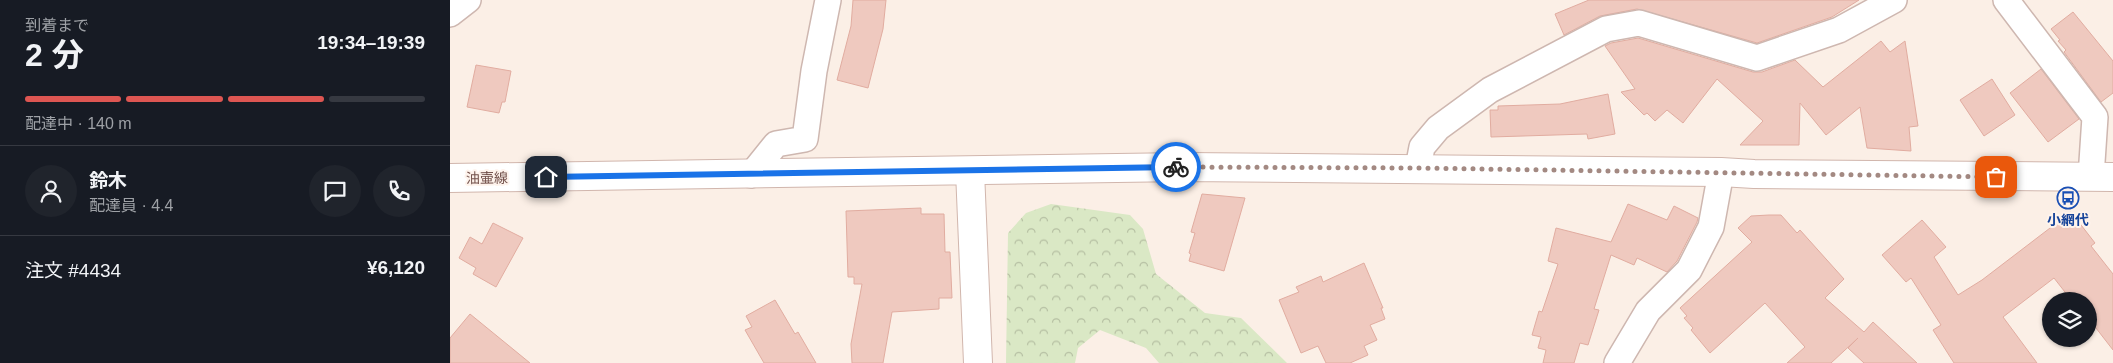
<!DOCTYPE html>
<html lang="ja">
<meta charset="utf-8">
<style>
:root{--surface:#171b24;--page:#20242c;--text:#f1f3f6;--muted:#9ea1a6;--line:#363941;--accent:#de5652}
body{margin:0;font-family:Arial,"Noto Sans JP",sans-serif;background:var(--page);color:var(--text);height:100vh;display:flex;flex-direction:column;font-size:19px;white-space:nowrap}
*{box-sizing:border-box;margin:0}
p{font-size:16px;color:var(--muted)}
.icon{flex:none;width:28px;height:28px;fill:none;stroke:currentColor;stroke-width:2;stroke-linecap:round;stroke-linejoin:round}
.map{position:relative;flex:1;overflow:hidden}
.drawer{display:flex;flex-direction:column;background:var(--surface);width:450px}
.drawer>*{flex:none}
.fabs{position:absolute;left:1592px;top:292px;display:grid;gap:10px}
.fabs a{display:grid;place-items:center;width:55px;height:55px;border-radius:50%;background:var(--surface);box-shadow:0 1px 4px #0004;font-size:25px}
.pin{position:absolute;display:grid;place-items:center;width:42px;height:42px;color:#fff;margin:-21px;border-radius:10px;box-shadow:0 2px 8px #0006}
.courier{position:absolute;display:grid;place-items:center;width:50px;height:50px;margin:-25px;border:4px solid #1a73e8;border-radius:50%;background:#fff;color:#222;box-shadow:0 1px 6px #0007}
.overview em{font-style:normal;font-weight:700}
.overview div{display:flex;flex-direction:column-reverse}
.overview{display:flex;align-items:center;justify-content:space-between;height:85px;padding:0 25px}
h1{font-size:32px;font-weight:700;line-height:38px}
.bar{display:grid;grid-template-columns:repeat(4,1fr);gap:8px 5px;align-content:center;height:60px;padding:0 25px}
.bar i{height:6px;border-radius:4px;background:var(--line)}
.bar .active{background:var(--accent)}
.bar p{grid-column:span 4}
.line{display:flex;align-items:center;gap:12px;padding:0 25px;border-top:1px solid var(--line)}
.line div{flex:1}
.round{display:grid;place-items:center;flex:none;width:52px;height:52px;border-radius:26px;background:var(--page)}
main{display:flex;flex:1;min-height:0}
.map>svg:first-child{display:block}
.forest{fill:url(#forest-crowns)}
.building{fill:#efc9bf;stroke:#e1aca0}
.lines{fill:none;stroke-linecap:round;stroke-linejoin:round}
.street-casing{stroke:#ceb7b0;stroke-width:28}
.secondary-casing{stroke:#d1b6ad;stroke-width:30}
.street{stroke:#fff;stroke-width:25}
.secondary{stroke:#fff;stroke-width:28}
.done{stroke:#a38982;stroke-width:5;stroke-dasharray:0 9}
.route{stroke:#1a73e8;stroke-width:6}
.labels{text-anchor:middle;dominant-baseline:central;stroke-width:4;stroke-linejoin:round;paint-order:stroke}
.street-label{font-size:14px;fill:#73524c;stroke:#fef3ec}
.transit-label{font-size:14px;font-weight:bold;fill:#164399;stroke:#fef3ec}
</style>
<main>
<section class="drawer">
<div class="overview"><div><h1>2 分</h1><p>到着まで</p></div><em>19:34–19:39</em></div>
<div class="bar"><i class="active"></i><i class="active"></i><i class="active"></i><i></i><p>配達中 · 140 m</p></div>
<div class="line" style="height:90px"><a class="round"><svg class="icon" aria-label="person" viewBox="0 0 24 24"><circle cx="12" cy="8" r="4"/><path d="M4 21q1-7 8-7t8 7"/></svg></a><div><b>鈴木</b><p>配達員 · 4.4</p></div><a class="round"><svg class="icon" aria-label="chat" viewBox="0 0 24 24"><path d="M4 5h16v11H9l-5 4z"/></svg></a><a class="round"><svg class="icon" aria-label="phone" viewBox="0 0 24 24"><path d="M5 4h4l2 5-3 2q2 4 5 5l2-3 5 2v4C11 20 4 13 5 4z"/></svg></a></div>
<div class="line" style="height:65px"><div>注文 #4434</div><b>¥6,120</b></div>
</section>
<div class="map">
<svg width="1663" height="363" viewBox="0 0 1663 363">
<defs>
<pattern id="forest-crowns" width="20" height="18" patternUnits="userSpaceOnUse" patternTransform="scale(1.25)"><rect width="20" height="18" fill="#dae8c5"/><path d="M2 6a3 3 0 1 1 6 0M12 15a3 3 0 1 1 6 0" fill="none" stroke="#b5bfa2"/></pattern>
</defs>
<rect width="100%" height="100%" fill="#fbefe6"/>
<path class="forest" d="M 601,204 L 680,215 L 693,229 L 706,274 L 755,313 L 791,318 L 837,363 L 709,363 L 696,348 L 650,330 L 628,348 L 625,363 L 556,363 L 558,233 L 576,213 Z"/>
<path class="building" d="M 403,0 L 436,0 L 433,29 L 418,88 L 387,80 L 401,26 Z
M 1139,0 L 1409,0 L 1382,17 L 1307,43 L 1187,9 L 1150,16 L 1114,35 L 1105,14 Z
M 1623,12 L 1663,61 L 1663,93 L 1651,102 L 1614,52 L 1616,50 L 1608,41 L 1610,40 L 1601,29 Z
M 1188,38 L 1303,72 L 1312,72 L 1345,60 L 1373,87 L 1431,41 L 1440,52 L 1455,41 L 1468,126 L 1459,127 L 1461,151 L 1417,148 L 1410,107 L 1376,135 L 1350,103 L 1349,145 L 1290,145 L 1313,121 L 1267,79 L 1233,123 L 1217,110 L 1205,121 L 1197,113 L 1194,115 L 1171,92 L 1185,89 L 1155,46 L 1161,43 Z
M 26,65 L 61,71 L 55,102 L 52,102 L 49,113 L 17,107 Z
M 1591,69 L 1629,119 L 1598,142 L 1560,93 Z
M 1542,79 L 1565,115 L 1534,136 L 1510,100 Z
M 1158,94 L 1165,134 L 1138,139 L 1137,134 L 1041,137 L 1040,110 L 1048,110 L 1048,106 L 1110,104 Z
M 752,194 L 795,198 L 774,271 L 739,261 L 741,254 L 739,253 L 745,233 L 741,232 Z
M 1178,204 L 1217,220 L 1224,206 L 1248,218 L 1247,222 L 1227,261 L 1217,272 L 1187,258 L 1184,265 L 1161,255 L 1144,309 L 1149,310 L 1138,345 L 1130,343 L 1124,363 L 1093,363 L 1096,350 L 1088,348 L 1091,337 L 1082,335 L 1089,311 L 1092,312 L 1108,264 L 1098,261 L 1106,228 L 1161,242 Z
M 471,208 L 471,214 L 494,214 L 495,252 L 500,252 L 502,298 L 489,298 L 489,309 L 442,312 L 433,363 L 402,363 L 401,344 L 412,284 L 404,284 L 404,277 L 398,277 L 396,211 Z
M 1621,212 L 1645,243 L 1641,246 L 1663,274 L 1663,350 L 1639,319 L 1639,301 L 1622,301 L 1604,278 L 1553,317 L 1587,363 L 1504,363 L 1483,330 L 1491,325 L 1461,278 L 1456,282 L 1432,255 L 1472,220 L 1496,247 L 1484,257 L 1508,295 L 1532,280 Z
M 1319,215 L 1331,215 L 1347,233 L 1350,230 L 1394,279 L 1375,298 L 1414,332 L 1423,322 L 1467,363 L 1414,363 L 1398,348 L 1408,338 L 1381,363 L 1337,363 L 1355,347 L 1315,303 L 1260,353 L 1241,330 L 1243,328 L 1234,318 L 1237,316 L 1230,308 L 1302,242 L 1288,228 L 1301,216 Z
M 43,223 L 73,238 L 46,287 L 23,274 L 26,268 L 9,258 L 20,237 L 32,244 Z
M 914,263 L 933,308 L 931,308 L 935,319 L 920,325 L 927,340 L 914,346 L 918,355 L 900,363 L 876,363 L 868,346 L 851,353 L 829,300 L 849,292 L 846,287 L 871,276 L 873,282 Z
M 325,300 L 345,334 L 348,332 L 366,363 L 314,363 L 295,330 L 302,327 L 296,316 Z
M 20,314 L 80,363 L 0,363 L 0,338 Z"/>
<g class="lines">
<g class="street-casing">
<path id="street" d="M 1556,0 L 1645,117 L 1641,177
M 0,14 L 18,0
M 968,168 L 972,147 L 988,128 L 1040,90 L 1156,29 L 1189,23 L 1307,58 L 1389,30 L 1444,0
M 301,175 L 326,144 L 355,139 L 364,71 L 378,0
M 1167,363 L 1198,311 L 1239,270 L 1261,227 L 1271,172"/>
</g>
<g class="secondary-casing">
<path id="secondary" d="M 520,171 L 528,363
M 0,178 L 734,167 L 1271,172 L 1304,174 L 1663,177"/>
</g>
<use href="#street" class="street"/>
<use href="#secondary" class="secondary"/>
</g>
<g class="lines">
<path class="done" d="M 726,167 L 968,168 L 1546,177"/>
<path class="route" d="M 96,177 L 726,167"/>
</g>
<defs>
<g id="bus-ring" transform="scale(1.125)"><circle r="9.5" fill="#fef3ec" stroke="#1a4fb4" stroke-width="1.5"/><path d="M-5-6H5V4H4V6H2V4H-2V6H-4V4H-5ZM-3.5-4V0h7V-4ZM-3.5 1.2v1.5H-2V1.2ZM2 1.2v1.5H3.5V1.2Z" fill="#1a4fb4"/></g>
</defs>
<g fill-rule="evenodd">
<use href="#bus-ring" x="1618" y="198"/>
</g>
<g class="labels">
<g class="street-label">
<text transform="translate(37 178) rotate(-1)">油壷線</text>
</g>
<g class="transit-label">
<text x="1618" y="220">小網代</text>
</g>
</g>
</svg>
<div class="fabs">
<a><svg class="icon" aria-label="layers" viewBox="0 0 24 24"><path d="M12 4l9 5-9 5-9-5zM3 14l9 5 9-5"/></svg></a>
</div>
<div class="pin" style="left:1546px;top:177px;background:#ea580c"><svg class="icon" aria-label="bag" viewBox="0 0 24 24"><path d="M5 8h14l-1 12H6zM9 8a3 3 0 0 1 6 0"/></svg></div>
<div class="pin" style="left:96px;top:177px;background:#1f2937"><svg class="icon" aria-label="home" viewBox="0 0 24 24"><path d="M3 11l9-7 9 7M6 9v11h12V9"/></svg></div>
<div class="courier" style="left:726px;top:167px"><svg class="icon" aria-label="bike" viewBox="0 0 24 24"><circle cx="6" cy="16" r="4"/><circle cx="18" cy="16" r="4"/><path d="M6 16l4-8h5l3 8M10 8l3 8H6M13 5h3"/></svg></div>
</div>
</main>
